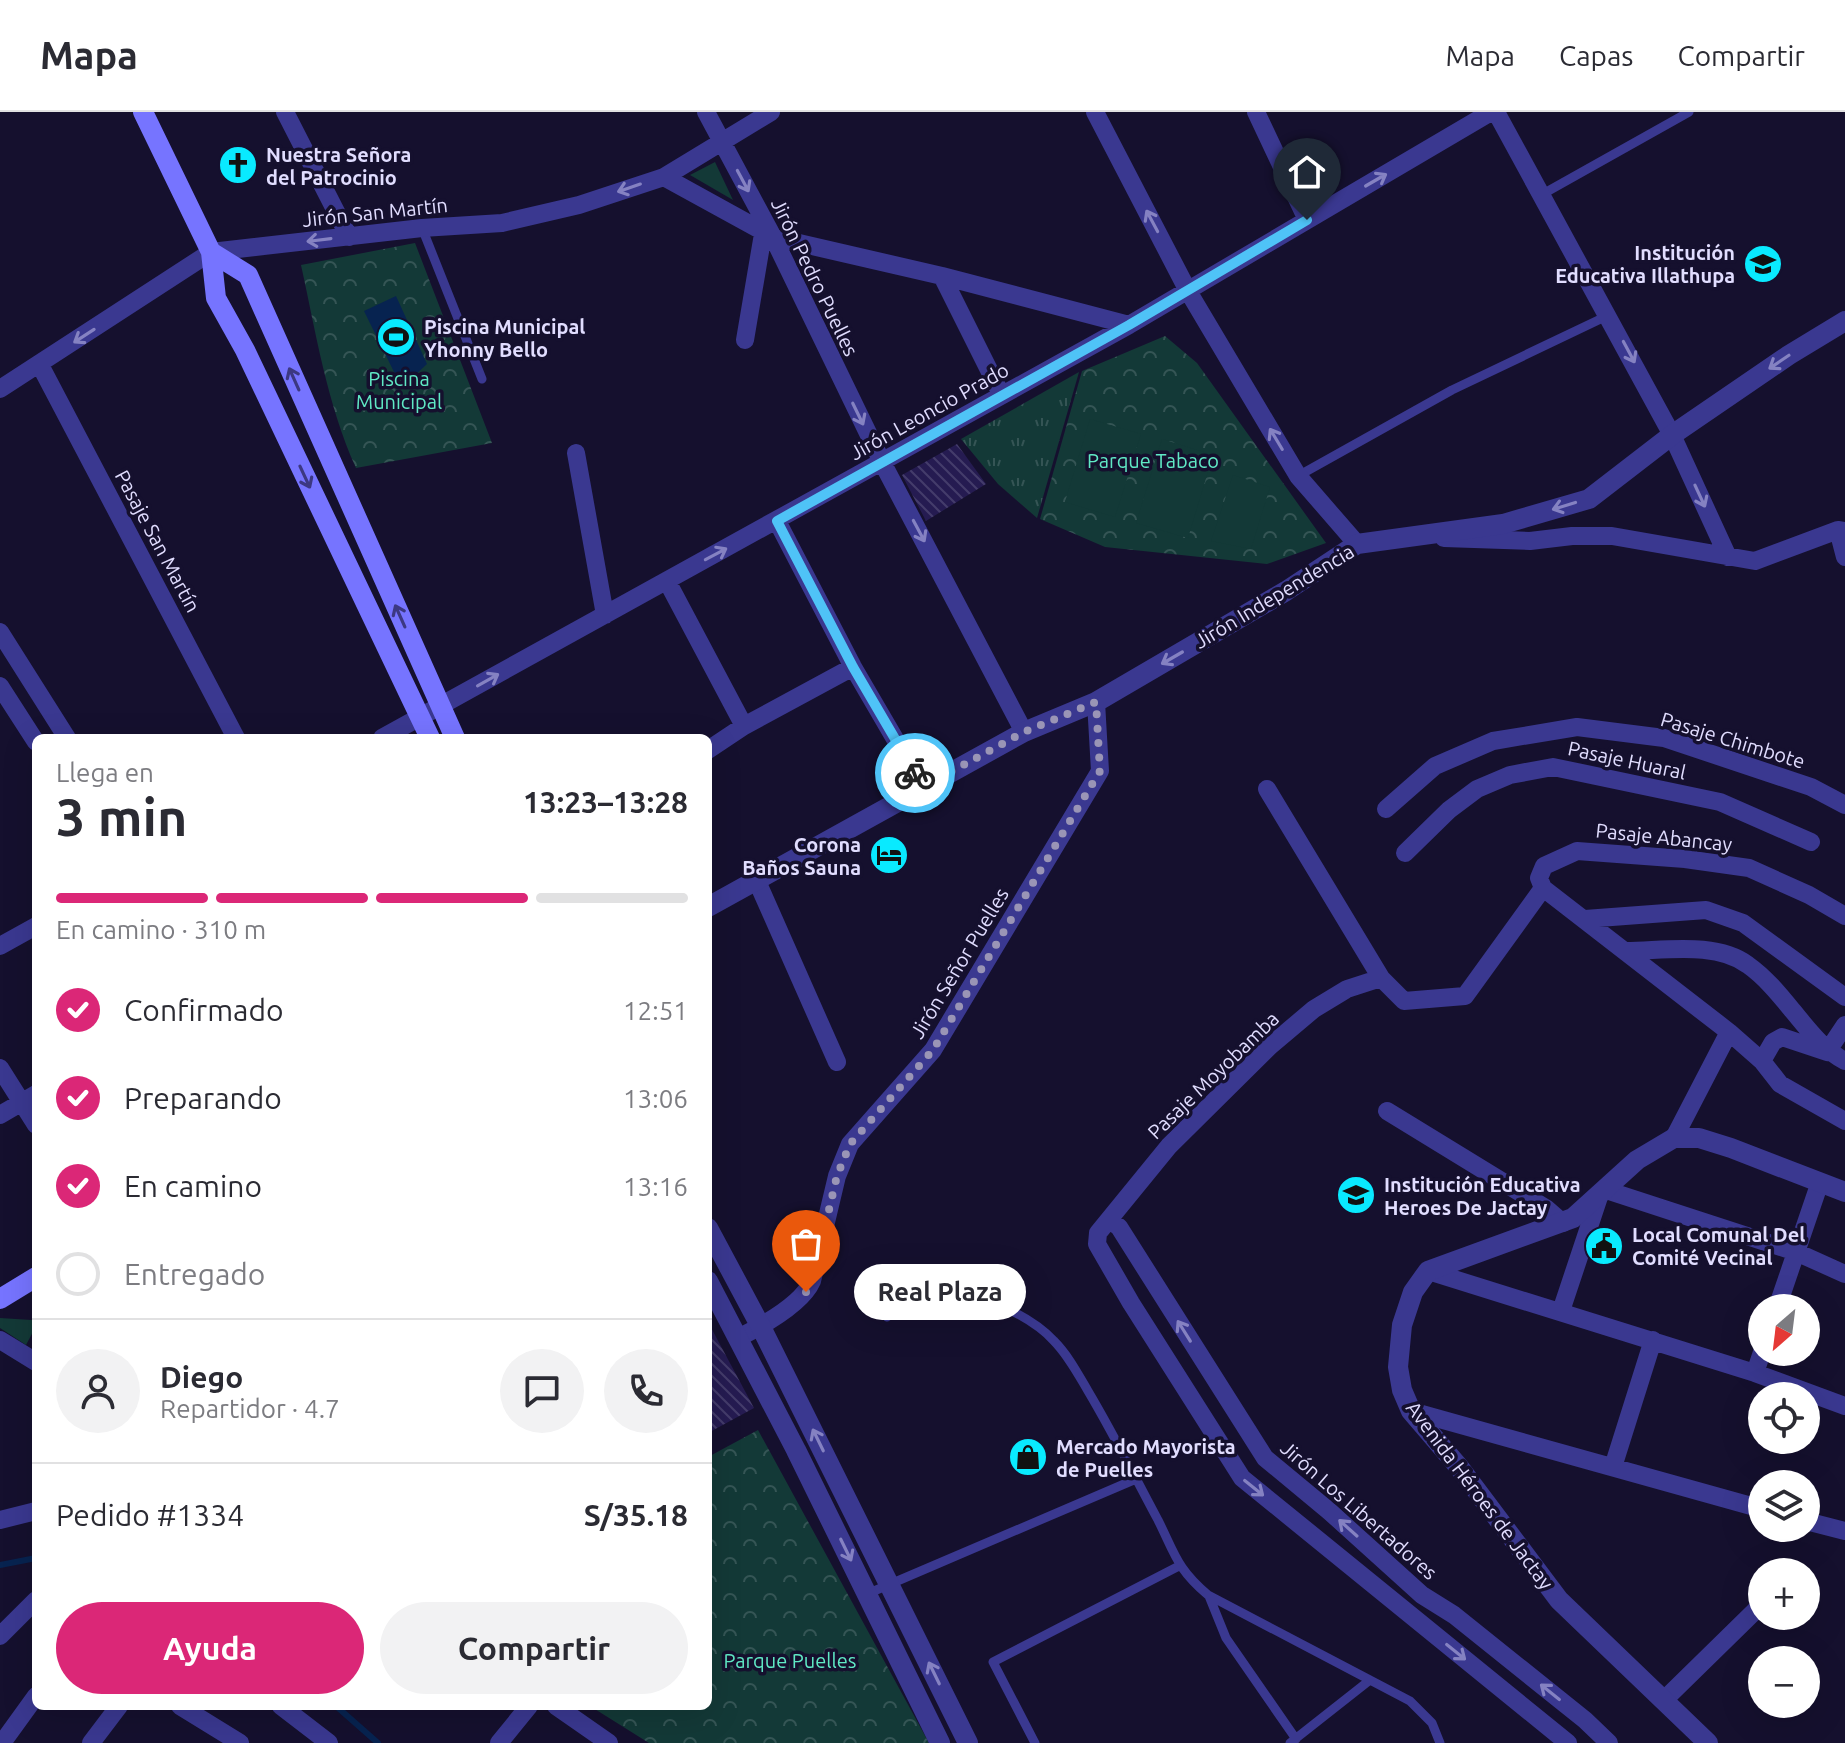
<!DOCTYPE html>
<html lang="es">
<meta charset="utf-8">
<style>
:root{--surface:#fff;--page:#f2f2f3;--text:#2b2b33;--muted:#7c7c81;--line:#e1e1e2;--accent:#db2777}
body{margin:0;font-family:Ubuntu,sans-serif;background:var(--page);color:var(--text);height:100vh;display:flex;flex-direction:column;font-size:30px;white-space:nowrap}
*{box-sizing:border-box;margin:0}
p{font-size:26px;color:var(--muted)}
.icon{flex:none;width:44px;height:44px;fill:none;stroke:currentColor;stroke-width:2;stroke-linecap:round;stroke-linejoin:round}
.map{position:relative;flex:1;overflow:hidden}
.details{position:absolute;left:32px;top:622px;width:680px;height:976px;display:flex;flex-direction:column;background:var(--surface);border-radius:12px;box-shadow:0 8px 32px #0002}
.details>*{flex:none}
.needle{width:52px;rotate:208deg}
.tools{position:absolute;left:1748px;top:1182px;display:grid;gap:16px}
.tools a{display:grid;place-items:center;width:72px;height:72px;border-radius:50%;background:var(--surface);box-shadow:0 8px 32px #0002;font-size:40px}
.pin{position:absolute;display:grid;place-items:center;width:68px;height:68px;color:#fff;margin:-82px -34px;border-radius:50% 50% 50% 0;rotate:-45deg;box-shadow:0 0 8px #0007}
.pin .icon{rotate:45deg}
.courier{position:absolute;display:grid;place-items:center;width:80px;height:80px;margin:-40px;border:6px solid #4fc3f7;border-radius:50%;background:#fff;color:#222;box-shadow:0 2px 10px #0007}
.bubble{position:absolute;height:56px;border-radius:28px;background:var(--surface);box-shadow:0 8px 32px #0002;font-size:26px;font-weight:700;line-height:56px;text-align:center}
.overview em{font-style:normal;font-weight:700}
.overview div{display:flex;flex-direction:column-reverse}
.overview{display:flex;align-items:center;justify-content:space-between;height:136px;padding:0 24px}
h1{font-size:52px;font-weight:700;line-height:60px}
.bar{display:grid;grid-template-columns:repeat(4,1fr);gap:12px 8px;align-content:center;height:96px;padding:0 24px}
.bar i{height:10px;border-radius:6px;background:var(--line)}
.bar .on{background:var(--accent)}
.bar p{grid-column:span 4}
.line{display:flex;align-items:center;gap:20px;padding:0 24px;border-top:2px solid var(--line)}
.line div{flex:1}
.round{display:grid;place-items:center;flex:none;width:84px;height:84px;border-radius:42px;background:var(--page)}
ol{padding:0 24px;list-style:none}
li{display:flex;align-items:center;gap:24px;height:88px}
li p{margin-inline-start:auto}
li .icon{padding:8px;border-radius:50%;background:var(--accent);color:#fff;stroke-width:4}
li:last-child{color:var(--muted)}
li i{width:44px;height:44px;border:4px solid var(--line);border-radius:50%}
.primary-button{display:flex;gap:16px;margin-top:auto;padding:16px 24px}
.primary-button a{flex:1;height:92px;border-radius:48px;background:var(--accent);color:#fff;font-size:32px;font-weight:700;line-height:92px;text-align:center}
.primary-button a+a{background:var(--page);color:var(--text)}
header{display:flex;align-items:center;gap:48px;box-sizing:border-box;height:112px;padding:0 40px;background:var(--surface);border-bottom:2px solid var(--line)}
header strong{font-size:38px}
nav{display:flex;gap:44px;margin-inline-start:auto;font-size:28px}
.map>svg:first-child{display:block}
.grass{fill:url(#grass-tufts)}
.park{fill:url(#park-crowns)}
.garden{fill:#133937}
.water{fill:#072350}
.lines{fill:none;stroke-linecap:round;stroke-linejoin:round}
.stream{stroke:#072350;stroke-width:6}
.building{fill:url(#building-back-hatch)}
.service{stroke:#3a3890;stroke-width:9}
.minor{stroke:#3a3890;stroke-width:18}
.tertiary{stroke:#3a3890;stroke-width:20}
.secondary{stroke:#7674ff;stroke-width:20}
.oneway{stroke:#8582c2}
.oneway2{stroke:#3c3882}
.done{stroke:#9a95b6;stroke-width:8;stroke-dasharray:0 14.4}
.route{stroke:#4fc3f7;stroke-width:10}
.labels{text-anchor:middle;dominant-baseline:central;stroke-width:7;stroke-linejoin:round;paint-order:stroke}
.poi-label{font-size:20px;font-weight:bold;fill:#e1ddff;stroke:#15102e;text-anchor:start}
.street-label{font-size:20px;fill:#e1ddff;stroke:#15102e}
.park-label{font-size:20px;fill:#60e9c5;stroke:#15102e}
</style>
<header>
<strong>Mapa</strong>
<nav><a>Mapa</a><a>Capas</a><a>Compartir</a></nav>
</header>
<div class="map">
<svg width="1845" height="1631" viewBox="0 0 1845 1631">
<defs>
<pattern id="grass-tufts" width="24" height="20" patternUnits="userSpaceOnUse" patternTransform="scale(2)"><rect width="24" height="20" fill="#133937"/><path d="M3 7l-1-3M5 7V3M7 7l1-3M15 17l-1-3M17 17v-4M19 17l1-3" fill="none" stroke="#355555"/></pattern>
<pattern id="park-crowns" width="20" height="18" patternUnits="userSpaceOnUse" patternTransform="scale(2)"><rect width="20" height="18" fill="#133937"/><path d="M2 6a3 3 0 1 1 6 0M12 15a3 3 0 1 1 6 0" fill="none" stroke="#355555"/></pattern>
<pattern id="building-back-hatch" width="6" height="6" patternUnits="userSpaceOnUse" patternTransform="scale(2)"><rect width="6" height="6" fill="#251b51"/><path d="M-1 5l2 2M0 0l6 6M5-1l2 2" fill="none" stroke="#443c6b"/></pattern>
</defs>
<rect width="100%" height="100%" fill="#15102e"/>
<path class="grass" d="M 1079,260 L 1037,406 L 998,372 L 961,327 Z"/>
<path class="park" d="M 415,131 L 492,331 L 356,356 C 327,292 316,221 301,153 Z
M 1165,224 L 1197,251 L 1326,431 L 1267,452 L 1105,435 L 1040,407 L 1082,259 Z
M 758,1318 L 929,1631 L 649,1631 L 590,1594 L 708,1594 L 708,1345 Z"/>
<path class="garden" d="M 715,50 L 733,88 L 690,63 Z
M 1090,307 L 1141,322 L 1115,405 L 1065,390 Z
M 1162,327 L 1213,343 L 1188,426 L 1136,411 Z
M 1233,363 L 1270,375 L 1251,437 L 1211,429 Z
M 0,1206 L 32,1208 L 35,1216 L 26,1233 L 0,1216 Z"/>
<path class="water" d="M 396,184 L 427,252 L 412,266 L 405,265 L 403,261 L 396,264 L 364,199 Z"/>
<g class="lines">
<path class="stream" d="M 0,1453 L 36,1446
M 336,1594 L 378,1631"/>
</g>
<path class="building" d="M 957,332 L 986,372 L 926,409 L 902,363 Z
M 708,1210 L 754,1296 L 708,1321 Z"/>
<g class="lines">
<path class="service" d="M 1541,83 L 1689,0
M 422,116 L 482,267
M 1298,364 L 1452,278 L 1609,203
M 887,1205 C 926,1174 946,1169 993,1190 C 1014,1199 1038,1211 1054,1229 C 1068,1243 1078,1262 1088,1279 C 1113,1321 1135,1365 1158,1408 C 1175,1442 1177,1457 1208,1483 L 1410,1589 L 1432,1611 L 1440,1631
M 867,1482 L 1136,1367
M 1209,1484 L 1226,1526 L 1296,1627
M 1035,1631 L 993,1550 L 1179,1454
M 1290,1631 L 1370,1568"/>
<path class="minor" d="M 285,0 L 349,125
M 706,0 L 773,125 L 882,350 L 1024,620
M 1095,0 L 1188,179 L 1298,364 L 1357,432
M 1256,0 L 1307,108
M 1496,0 L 1672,323 L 1728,445
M 664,65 L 773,125 L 942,164 L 1129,213
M 942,164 L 1001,282
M 745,228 L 763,122
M 40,253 L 236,626
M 0,277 L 211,140 L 422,116 L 502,111 L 579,93 L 664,65 L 771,0
M 576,341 L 605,503
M 777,409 L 853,555 L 923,675
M 1838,418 L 1845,445
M 1444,426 L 1530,429 L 1572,424 L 1612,424 L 1755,449 L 1838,418 L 1845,419
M 667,469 L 744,614
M 0,520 L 67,626
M 0,574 L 36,630
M 382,626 L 1129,213 L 1491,0
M 708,638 L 744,614 L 853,555
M 1267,677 L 1381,866 L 1404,889 L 1465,884 L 1543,776
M 1386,697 L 1435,654 L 1493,629 L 1577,615 L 1664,626 L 1811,675 L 1845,693
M 1405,741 L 1449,698 L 1477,677 L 1510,663 L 1553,655 L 1720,690 L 1811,730
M 756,767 L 837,950
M 1543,776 L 1729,920 L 1762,949 L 1780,972 L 1845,1009
M 1543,776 L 1539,766 L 1544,754 L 1577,739 L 1685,747 L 1749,756 L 1809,783 L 1845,804
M 1585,807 L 1706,798 L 1743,811 L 1845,885
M 0,834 L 36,814
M 1626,839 C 1663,839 1716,829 1748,853 C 1765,865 1779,882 1792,898 C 1808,917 1822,937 1845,949
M 1381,866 L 1347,877 L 1314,897 L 1270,934 L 1169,1034 L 1098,1121 L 1097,1132 L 1131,1191 L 1242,1366 L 1568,1631
M 1762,949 L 1773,930 L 1782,925 L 1827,940 L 1845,913
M 0,956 L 36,1013
M 1387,999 L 1547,1097 L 1563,1111
M 0,1003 L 36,982
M 1674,1026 L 1729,920
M 1606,1078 L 1796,1140 L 1845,1162
M 1109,1108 L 1119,1115 L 1265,1346 L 1329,1399 L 1422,1483 L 1454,1503 L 1585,1608 L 1609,1631
M 1428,1159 L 1755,1261 L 1845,1294
M 1777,1196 L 1820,1070
M 1561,1199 L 1599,1085
M 738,1226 C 760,1215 802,1192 812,1169 L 837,1064 L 850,1032 L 933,938 L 1100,659 L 1096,590
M 0,1228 L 36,1250
M 1755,1261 L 1762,1240
M 1411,1299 L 1762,1397
M 1613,1355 L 1653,1228
M 0,1408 L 36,1399
M 1806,1409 L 1845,1419
M 0,1524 L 36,1488
M 1664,1588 L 1762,1492
M 180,1594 L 240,1631
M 281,1594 L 329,1631
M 556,1594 L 609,1631
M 2,1631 L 36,1584
M 91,1631 L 119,1594
M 499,1631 L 529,1594"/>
<path class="tertiary" d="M 708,795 L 1024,620 L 1096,590 L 1286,479 L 1357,432 L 1503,412 L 1589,387 L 1672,323 L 1789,243 L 1845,209
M 708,1116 L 761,1215 L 968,1631
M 708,1169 L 796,1338 L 940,1631
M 1708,1631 L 1559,1488 L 1459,1355 L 1411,1299 L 1402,1278 L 1398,1255 L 1402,1213 L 1413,1180 L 1428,1159 L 1573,1106 L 1637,1048 L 1674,1026 L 1699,1026 L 1731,1036 L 1845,1080"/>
<path class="secondary" d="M 143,0 L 211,140 L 216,186 L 245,238 L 430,626
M 211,140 L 248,163 L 455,626
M 0,1187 L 36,1165"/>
</g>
<defs><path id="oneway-shaft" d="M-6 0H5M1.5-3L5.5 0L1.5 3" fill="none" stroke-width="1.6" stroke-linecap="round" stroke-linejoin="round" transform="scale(2)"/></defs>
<g class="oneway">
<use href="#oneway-shaft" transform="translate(1376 68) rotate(-30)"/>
<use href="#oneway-shaft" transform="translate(743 69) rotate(62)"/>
<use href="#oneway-shaft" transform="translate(629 76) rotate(161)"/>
<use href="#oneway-shaft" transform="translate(1152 109) rotate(-118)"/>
<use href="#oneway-shaft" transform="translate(319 128) rotate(173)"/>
<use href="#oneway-shaft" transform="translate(84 224) rotate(147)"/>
<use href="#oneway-shaft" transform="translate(1629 240) rotate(62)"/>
<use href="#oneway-shaft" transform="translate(1779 250) rotate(146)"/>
<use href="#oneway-shaft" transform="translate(858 302) rotate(64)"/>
<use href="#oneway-shaft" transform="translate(1276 327) rotate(-121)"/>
<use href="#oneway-shaft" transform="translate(1700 384) rotate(65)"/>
<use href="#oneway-shaft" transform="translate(1564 394) rotate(163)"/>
<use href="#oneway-shaft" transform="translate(919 419) rotate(62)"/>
<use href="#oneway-shaft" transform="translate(716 442) rotate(-28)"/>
<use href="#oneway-shaft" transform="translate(1172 546) rotate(150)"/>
<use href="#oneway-shaft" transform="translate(488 568) rotate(-29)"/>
<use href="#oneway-shaft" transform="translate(1184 1219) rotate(-122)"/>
<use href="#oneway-shaft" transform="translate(818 1328) rotate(-116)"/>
<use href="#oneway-shaft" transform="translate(1254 1376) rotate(39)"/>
<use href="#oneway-shaft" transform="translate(1348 1416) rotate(-138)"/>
<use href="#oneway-shaft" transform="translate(846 1438) rotate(64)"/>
<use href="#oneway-shaft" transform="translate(1456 1540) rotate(39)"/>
<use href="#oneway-shaft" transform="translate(934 1561) rotate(-116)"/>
<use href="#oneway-shaft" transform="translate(1550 1580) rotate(-141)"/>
</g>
<g class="oneway2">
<use href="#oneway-shaft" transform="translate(294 267) rotate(-114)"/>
<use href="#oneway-shaft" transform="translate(305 365) rotate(65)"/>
<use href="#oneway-shaft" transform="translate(400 504) rotate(-114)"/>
</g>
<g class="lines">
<path class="done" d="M 806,1180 L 812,1169 L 837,1064 L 850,1032 L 933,938 L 1100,659 L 1096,590 L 1024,620 L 923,675 L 915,661"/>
<path class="route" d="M 915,661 L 853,555 L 777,409 L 1129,213 L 1307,108"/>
</g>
<defs>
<g id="church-disc" transform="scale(2)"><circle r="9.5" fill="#09eaff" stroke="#15102e"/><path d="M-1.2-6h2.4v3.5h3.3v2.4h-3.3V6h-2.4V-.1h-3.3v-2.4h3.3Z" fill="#111"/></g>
<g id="school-disc" transform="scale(2)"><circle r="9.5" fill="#09eaff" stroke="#15102e"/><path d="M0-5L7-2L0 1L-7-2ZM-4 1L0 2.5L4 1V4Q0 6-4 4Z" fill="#111"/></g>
<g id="stadium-disc" transform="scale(2)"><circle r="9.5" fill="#09eaff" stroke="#15102e"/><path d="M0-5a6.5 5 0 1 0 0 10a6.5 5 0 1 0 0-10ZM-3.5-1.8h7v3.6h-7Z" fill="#111"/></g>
<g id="hotel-disc" transform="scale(2)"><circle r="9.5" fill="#09eaff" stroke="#15102e"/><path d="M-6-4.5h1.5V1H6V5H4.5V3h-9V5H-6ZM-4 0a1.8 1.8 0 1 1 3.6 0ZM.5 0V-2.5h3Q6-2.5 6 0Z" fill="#111"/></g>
<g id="civic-disc" transform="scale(2)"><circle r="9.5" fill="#09eaff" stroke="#15102e"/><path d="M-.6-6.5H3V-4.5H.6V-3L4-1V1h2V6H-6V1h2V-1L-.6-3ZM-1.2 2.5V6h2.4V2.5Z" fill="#111"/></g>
<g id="shop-disc" transform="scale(2)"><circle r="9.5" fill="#09eaff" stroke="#15102e"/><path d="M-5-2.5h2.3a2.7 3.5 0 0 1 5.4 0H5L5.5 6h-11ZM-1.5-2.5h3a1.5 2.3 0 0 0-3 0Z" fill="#111"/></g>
</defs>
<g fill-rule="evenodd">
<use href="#church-disc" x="238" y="53"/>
<use href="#school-disc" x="1763" y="152"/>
<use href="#stadium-disc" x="396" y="225"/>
<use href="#hotel-disc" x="889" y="743"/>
<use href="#school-disc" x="1356" y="1083"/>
<use href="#civic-disc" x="1604" y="1134"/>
<use href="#shop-disc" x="1028" y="1345"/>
</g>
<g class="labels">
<g class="poi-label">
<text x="266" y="42">Nuestra Señora<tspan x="266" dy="23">del Patrocinio</tspan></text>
<text x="1735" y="140" text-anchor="end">Institución<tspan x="1735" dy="23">Educativa Illathupa</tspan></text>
<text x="424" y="214">Piscina Municipal<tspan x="424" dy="23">Yhonny Bello</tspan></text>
<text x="861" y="732" text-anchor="end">Corona<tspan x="861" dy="23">Baños Sauna</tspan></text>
<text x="1384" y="1072">Institución Educativa<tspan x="1384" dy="23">Heroes De Jactay</tspan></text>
<text x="1632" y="1122">Local Comunal Del<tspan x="1632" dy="23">Comité Vecinal</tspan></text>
<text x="1056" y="1334">Mercado Mayorista<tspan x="1056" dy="23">de Puelles</tspan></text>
</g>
<g class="street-label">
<text transform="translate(375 100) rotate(-6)">Jirón San Martín</text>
<text transform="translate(815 165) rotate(64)">Jirón Pedro Puelles</text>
<text transform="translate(929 299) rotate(-29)">Jirón Leoncio Prado</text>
<text transform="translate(158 429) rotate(62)">Pasaje San Martín</text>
<text transform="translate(1274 484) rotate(-31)">Jirón Independencia</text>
<text transform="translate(1733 628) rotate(17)">Pasaje Chimbote</text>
<text transform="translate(1627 648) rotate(12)">Pasaje Huaral</text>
<text transform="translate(1664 725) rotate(6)">Pasaje Abancay</text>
<text transform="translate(959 851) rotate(-59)">Jirón Señor Puelles</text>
<text transform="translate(1213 963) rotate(-44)">Pasaje Moyobamba</text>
<text transform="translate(1480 1383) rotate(53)">Avenida Héroes de Jactay</text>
<text transform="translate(1359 1398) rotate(41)">Jirón Los Libertadores</text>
</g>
<g class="park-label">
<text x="399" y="266">Piscina<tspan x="399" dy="23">Municipal</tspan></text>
<text x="1153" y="348">Parque Tabaco</text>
<text x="790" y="1548">Parque Puelles</text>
</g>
</g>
</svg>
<div class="tools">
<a><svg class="needle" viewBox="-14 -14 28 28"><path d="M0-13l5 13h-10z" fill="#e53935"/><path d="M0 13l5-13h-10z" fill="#7c7c81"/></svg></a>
<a><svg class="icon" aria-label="locate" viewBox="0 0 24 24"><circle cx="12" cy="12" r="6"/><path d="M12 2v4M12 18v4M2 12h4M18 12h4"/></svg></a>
<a><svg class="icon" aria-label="layers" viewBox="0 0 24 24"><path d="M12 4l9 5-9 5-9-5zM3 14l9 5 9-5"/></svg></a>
<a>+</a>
<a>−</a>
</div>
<div class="pin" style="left:806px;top:1180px;background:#ea580c"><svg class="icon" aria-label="bag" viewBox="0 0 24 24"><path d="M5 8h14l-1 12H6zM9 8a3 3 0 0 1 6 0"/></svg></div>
<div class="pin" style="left:1307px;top:108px;background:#1f2937"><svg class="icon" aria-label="home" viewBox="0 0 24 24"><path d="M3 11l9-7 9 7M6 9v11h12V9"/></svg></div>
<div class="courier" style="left:915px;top:661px"><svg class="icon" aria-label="bike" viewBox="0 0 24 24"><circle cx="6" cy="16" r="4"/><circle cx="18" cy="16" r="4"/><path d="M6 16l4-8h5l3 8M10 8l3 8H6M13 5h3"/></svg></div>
<div class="bubble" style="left:854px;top:1152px;width:172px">Real Plaza</div>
<section class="details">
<div class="overview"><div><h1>3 min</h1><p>Llega en</p></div><em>13:23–13:28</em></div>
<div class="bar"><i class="on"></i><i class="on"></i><i class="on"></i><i></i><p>En camino · 310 m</p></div>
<ol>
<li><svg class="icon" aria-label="check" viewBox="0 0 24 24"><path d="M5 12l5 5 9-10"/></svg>Confirmado<p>12:51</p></li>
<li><svg class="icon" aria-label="check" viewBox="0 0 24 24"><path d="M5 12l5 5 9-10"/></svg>Preparando<p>13:06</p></li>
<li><svg class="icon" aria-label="check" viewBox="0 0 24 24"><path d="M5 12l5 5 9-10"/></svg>En camino<p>13:16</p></li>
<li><i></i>Entregado</li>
</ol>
<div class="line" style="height:144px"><a class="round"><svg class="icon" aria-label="person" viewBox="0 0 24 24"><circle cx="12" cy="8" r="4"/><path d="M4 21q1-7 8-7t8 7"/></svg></a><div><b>Diego</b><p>Repartidor · 4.7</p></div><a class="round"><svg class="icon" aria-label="chat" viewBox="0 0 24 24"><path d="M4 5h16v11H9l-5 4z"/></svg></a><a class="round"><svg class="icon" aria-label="phone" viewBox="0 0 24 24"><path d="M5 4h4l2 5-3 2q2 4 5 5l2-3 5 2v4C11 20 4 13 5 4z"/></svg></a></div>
<div class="line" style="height:104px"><div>Pedido #1334</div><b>S/35.18</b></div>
<div class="primary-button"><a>Ayuda</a><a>Compartir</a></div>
</section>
</div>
